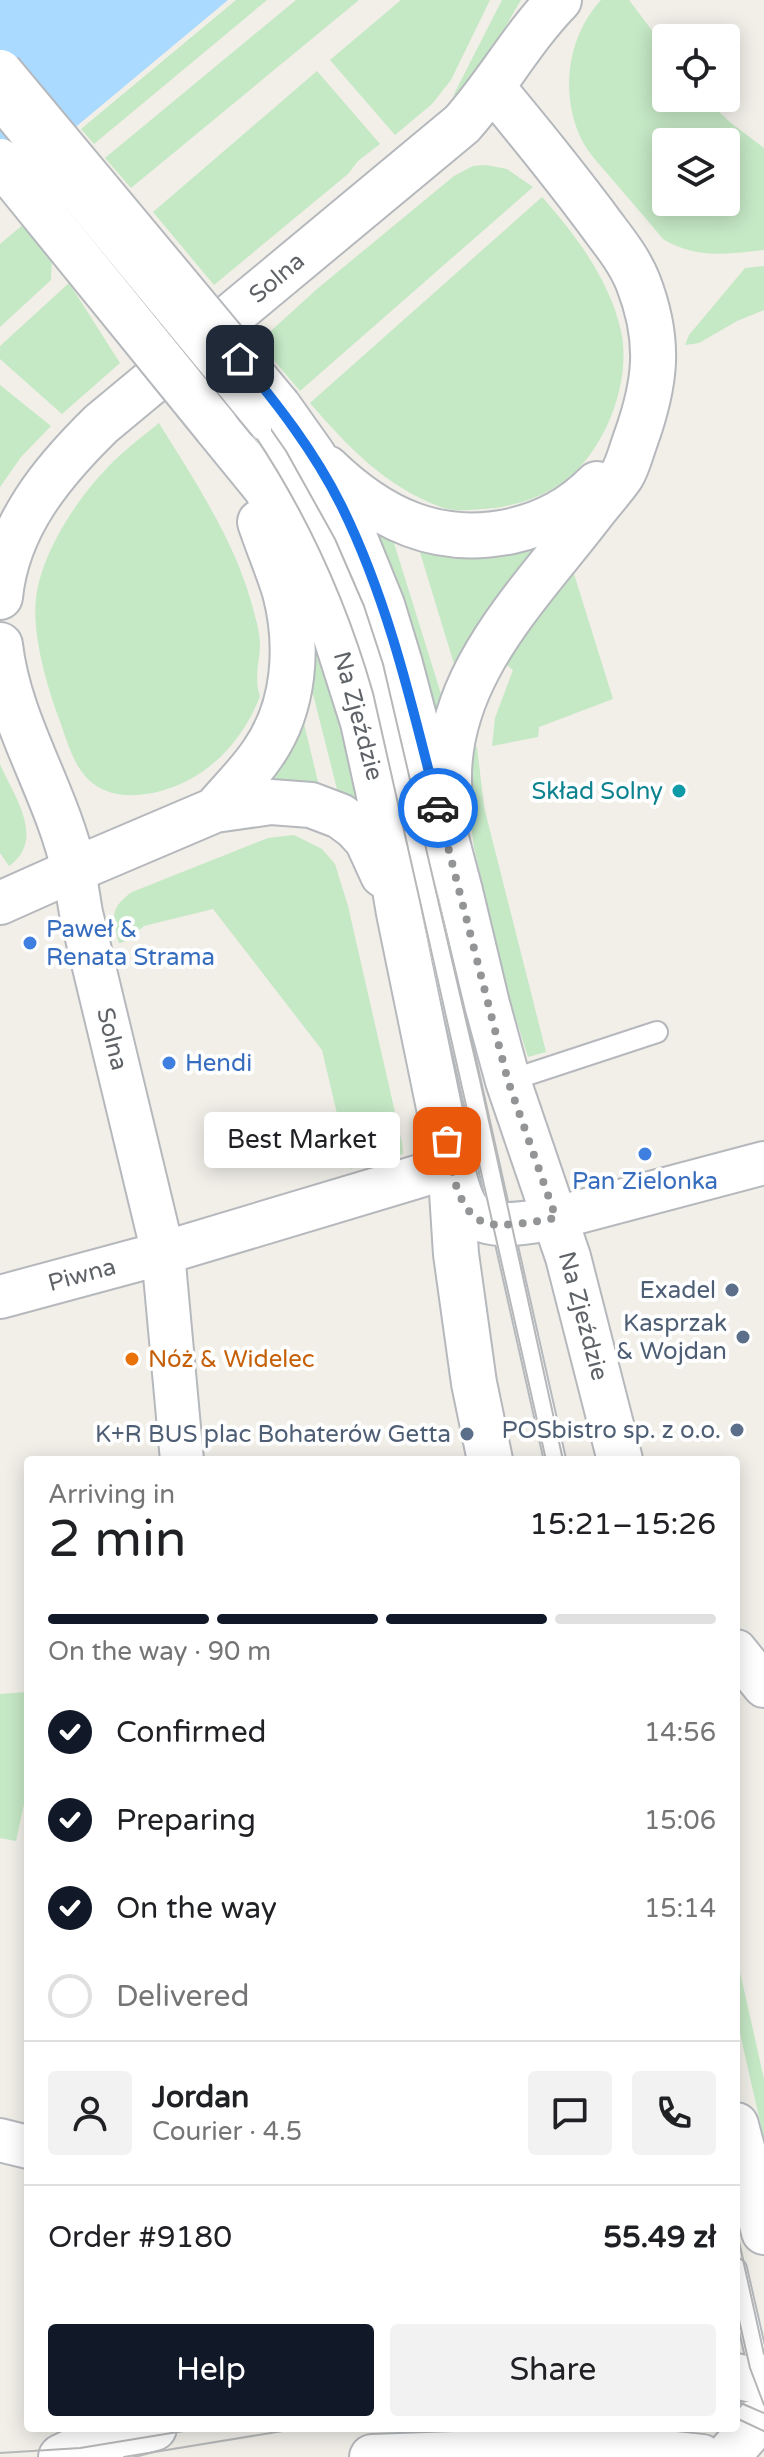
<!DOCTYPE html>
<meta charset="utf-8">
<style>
:root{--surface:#fff;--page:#f2f2f2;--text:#202124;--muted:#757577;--line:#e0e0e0;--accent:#111827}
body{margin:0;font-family:"Varela Round",sans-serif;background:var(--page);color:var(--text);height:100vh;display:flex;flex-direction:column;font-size:30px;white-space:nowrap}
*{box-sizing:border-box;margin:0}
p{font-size:26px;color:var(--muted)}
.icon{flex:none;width:44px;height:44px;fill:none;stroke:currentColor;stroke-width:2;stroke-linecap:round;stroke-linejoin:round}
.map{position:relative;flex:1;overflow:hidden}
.side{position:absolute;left:24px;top:1456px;width:716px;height:976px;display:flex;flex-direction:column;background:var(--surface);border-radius:8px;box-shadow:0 4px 20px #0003}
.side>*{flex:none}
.buttons{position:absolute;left:652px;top:24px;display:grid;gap:16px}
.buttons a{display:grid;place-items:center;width:88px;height:88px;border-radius:8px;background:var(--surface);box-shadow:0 4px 20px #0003;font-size:40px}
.pin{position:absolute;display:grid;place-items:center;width:68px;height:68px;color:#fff;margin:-34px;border-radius:16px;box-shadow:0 4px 12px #0006}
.courier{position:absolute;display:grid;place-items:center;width:80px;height:80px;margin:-40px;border:6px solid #1a73e8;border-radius:50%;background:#fff;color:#222;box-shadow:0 2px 10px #0007}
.bubble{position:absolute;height:56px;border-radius:8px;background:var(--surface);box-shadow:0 4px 20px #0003;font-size:26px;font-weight:600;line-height:56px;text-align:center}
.head em{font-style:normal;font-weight:600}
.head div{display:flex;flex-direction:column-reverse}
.head{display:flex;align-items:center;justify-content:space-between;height:136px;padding:0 24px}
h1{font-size:52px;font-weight:600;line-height:60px}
.bar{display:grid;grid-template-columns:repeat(4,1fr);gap:12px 8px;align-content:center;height:96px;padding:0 24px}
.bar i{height:10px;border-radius:6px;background:var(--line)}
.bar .active{background:var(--accent)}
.bar p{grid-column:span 4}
.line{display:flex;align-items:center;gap:20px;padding:0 24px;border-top:2px solid var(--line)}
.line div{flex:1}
.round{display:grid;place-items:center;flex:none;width:84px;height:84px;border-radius:8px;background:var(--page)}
ol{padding:0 24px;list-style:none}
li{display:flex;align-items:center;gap:24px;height:88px}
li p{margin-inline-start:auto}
li .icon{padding:8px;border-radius:50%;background:var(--accent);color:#fff;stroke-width:4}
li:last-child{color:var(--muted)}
li i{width:44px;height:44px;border:4px solid var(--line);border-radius:50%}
.action{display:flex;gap:16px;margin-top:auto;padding:16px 24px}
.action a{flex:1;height:92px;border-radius:8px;background:var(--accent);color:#fff;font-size:32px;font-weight:600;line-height:92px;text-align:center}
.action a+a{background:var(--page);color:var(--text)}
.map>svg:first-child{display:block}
.green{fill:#c5e8c5;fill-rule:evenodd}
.water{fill:#aadaff}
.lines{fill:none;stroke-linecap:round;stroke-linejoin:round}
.service-casing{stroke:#b5b8bc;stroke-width:24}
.minor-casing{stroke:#b5b8bc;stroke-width:46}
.tertiary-casing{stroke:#b5b8bc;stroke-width:48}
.service{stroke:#fff;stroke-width:20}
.minor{stroke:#fff;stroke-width:42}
.tertiary{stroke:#fff;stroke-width:44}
.tram{stroke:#b6b7b8;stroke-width:2}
.service-bridge-casing{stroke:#b5b8bc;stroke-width:24;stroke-linecap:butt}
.tertiary-bridge-casing{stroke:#b5b8bc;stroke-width:48;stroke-linecap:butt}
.service-bridge{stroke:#fff;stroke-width:20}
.tertiary-bridge{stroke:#fff;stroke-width:44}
.done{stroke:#929495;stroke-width:8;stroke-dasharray:0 14.4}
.route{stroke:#1a73e8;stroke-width:10}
.culture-dot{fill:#0f9aa8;stroke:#fff;stroke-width:3}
.shop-dot{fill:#3f7fe0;stroke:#fff;stroke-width:3}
.service-dot{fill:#5c6f8a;stroke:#fff;stroke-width:3}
.food-dot{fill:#e8710a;stroke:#fff;stroke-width:3}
.labels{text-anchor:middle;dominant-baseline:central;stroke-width:8;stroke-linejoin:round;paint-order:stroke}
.street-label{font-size:24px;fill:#5f6368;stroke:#fff}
.culture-label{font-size:24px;fill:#0d838f;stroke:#fff;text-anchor:end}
.shop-label{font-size:24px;fill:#366cbe;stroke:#fff;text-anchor:start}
.service-label{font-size:24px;fill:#4e5e75;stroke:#fff;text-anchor:end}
.food-label{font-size:24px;fill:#c56008;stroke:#fff;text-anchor:start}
</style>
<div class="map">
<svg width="764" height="2457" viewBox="0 0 764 2457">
<rect width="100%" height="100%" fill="#f1efe8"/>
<path class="green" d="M 236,0 L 267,0 L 94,144 L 81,129 Z
M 296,0 L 359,0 L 131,188 L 105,158 Z
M 401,0 L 490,0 L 451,80 L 432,104 L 395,135 L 330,60 Z
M 502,0 L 521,0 C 503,29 482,78 453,96 Z
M 601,0 L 629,0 L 666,49 L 666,98 L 704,98 L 731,123 L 764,148 L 764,250 C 728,254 695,259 663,239 C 646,218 628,198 611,178 C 602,167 591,156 584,144 C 559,99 566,38 601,0 ZM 666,142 L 726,142 L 726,202 L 666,202 Z
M 317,71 L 380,144 L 358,161 L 348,174 L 214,285 L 153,212 Z
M 486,165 L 507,169 L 533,187 L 300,391 L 260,344 L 273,329 L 317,289 L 454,176 L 473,166 Z
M 542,197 C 576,235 610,281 621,331 C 632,380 606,448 567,479 C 543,498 513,507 483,509 C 469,510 454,512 441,507 C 386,487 347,446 310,403 Z
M 25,223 L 52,255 L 51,280 L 0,327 L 0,244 Z
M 764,266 L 764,310 L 737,321 L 699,343 L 685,345 L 689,335 L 745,268 Z
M 69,283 L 120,363 L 62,414 L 0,359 L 0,346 Z
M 0,385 L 51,426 L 21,457 L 0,487 Z
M 159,423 C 197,485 238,545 255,616 C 258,626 260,637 260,647 C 259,663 254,680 260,696 C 242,744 204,782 153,793 C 135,796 116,797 100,788 C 74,774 68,742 58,716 C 46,683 32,634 36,598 C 42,552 76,500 108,467 C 123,451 142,437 159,423 Z
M 364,514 L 389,527 L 446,710 L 440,728 Z
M 550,532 L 458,677 L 415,536 Z
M 574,574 L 613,699 L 539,727 L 538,737 L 492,746 L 495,718 L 513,670 L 503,662 Z
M 310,625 L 370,811 L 339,797 L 314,698 L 304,674 Z
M 299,703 L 320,790 L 253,783 Z
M 467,747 L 477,747 L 484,807 L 546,1052 L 528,1057 L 503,978 L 474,847 L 466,790 Z
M 0,764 C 13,795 47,839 9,866 L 0,853 Z
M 294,835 L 322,849 L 335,864 L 348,906 L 402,1143 L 403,1154 L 350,1169 L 322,1050 L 213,909 L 144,926 L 124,942 L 119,943 C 112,917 109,909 132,892 L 268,838 Z
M 28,1692 L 28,1785 L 16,1841 L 0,1838 L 0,1694 Z
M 736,1954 L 764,2079 L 764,2139 L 736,2016 Z"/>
<path class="water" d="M 0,0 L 228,0 L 0,190 Z"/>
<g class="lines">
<g class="service-casing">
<path id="service" d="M 261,429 C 289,474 317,519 340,567 C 364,621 377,679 392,736 L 555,1460
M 508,1081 L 657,1032
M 736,2269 L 762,2382"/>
</g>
<g class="minor-casing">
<path id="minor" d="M 0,903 L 74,870 L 81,913 L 163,1253 L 182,1460
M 452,1166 C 456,1179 459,1196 467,1208 C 483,1234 530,1222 556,1218 L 764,1163
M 0,1297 L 163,1253 L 420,1176
M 736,1651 L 764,1686
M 0,2140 L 28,2147"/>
</g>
<g class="tertiary-casing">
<path id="tertiary" d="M 279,407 L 313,455 L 341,504 L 382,605 L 400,664 L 460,891 L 487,1004 L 508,1081 L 568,1257 L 620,1460
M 216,427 L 265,487 L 290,529 L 327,609 L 363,722 L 379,795 L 399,913 L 450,1161 L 456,1254 L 474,1383 L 490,1460
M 327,468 C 380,519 438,547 512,531 C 546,523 572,509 597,484
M 0,597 C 7,526 52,472 101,424 L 462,124 C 497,85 522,38 559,0
M 0,645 C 9,724 57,792 74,870 L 215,810 L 271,802 L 311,805 L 340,816 L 355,827 L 367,840 L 383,875
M 450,798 C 438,682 528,597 592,513 C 602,500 613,488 622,475 C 628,465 631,452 635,441 C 656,383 661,341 638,282 C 628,257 610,237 595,216 C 562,172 528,130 493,88
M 215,810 C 231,791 249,774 263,753 C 295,707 299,646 285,592 C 278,569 268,546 260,522
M 736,2125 L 764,2232
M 736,2376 L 764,2383
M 61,2457 L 80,2448 L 154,2428
M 372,2457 L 592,2449 L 626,2449 L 702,2457
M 727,2457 L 764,2414"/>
</g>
<use href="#service" class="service"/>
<use href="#minor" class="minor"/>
<use href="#tertiary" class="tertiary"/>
<path class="tram" d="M 0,99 L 254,405 L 286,451 L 335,539 L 364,606 L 383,664 L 480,1080 L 563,1460
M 0,124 L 240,414 C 301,500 344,592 373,693 L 546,1460
M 736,2228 L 764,2354
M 736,2307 L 750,2368 L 764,2405
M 736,2401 L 764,2413
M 736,2418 L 764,2431
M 0,2453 L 80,2448 L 202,2428
M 124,2457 L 301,2428"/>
<g class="service-bridge-casing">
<path id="service-bridge" d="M 0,112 L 261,429"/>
</g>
<g class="tertiary-bridge-casing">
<path id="tertiary-bridge" d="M 0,72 L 279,407
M 0,161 L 216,427"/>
</g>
<use href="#service-bridge" class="service-bridge"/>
<use href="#tertiary-bridge" class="tertiary-bridge"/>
</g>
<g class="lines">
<path class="done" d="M 438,808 L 508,1081 L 556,1218 C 539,1221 503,1228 486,1223 C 457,1214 451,1167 447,1141"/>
<path class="route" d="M 240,359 C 278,405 314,451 341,505 C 388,600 412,705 438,808"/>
</g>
<circle class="culture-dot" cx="679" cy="791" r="8"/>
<g class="shop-dot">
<circle cx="30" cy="943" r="8"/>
<circle cx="169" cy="1063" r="8"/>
<circle cx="645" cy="1154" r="8"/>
</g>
<g class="service-dot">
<circle cx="732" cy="1290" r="8"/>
<circle cx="743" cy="1337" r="8"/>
<circle cx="737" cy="1430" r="8"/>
<circle cx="467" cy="1434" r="8"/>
</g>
<circle class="food-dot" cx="132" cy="1359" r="8"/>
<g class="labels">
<g class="street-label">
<text transform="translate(277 278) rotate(-40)">Solna</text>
<text transform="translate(358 716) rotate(75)">Na Zjeździe</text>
<text transform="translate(112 1039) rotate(76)">Solna</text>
<text transform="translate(82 1275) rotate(-15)">Piwna</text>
<text transform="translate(583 1316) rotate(75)">Na Zjeździe</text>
</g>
<g class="culture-label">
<text x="663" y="791">Skład Solny</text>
</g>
<g class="shop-label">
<text x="46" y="929">Paweł &amp;<tspan x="46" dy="28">Renata Strama</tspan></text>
<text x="185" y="1063">Hendi</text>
<text x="645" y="1181" text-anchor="middle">Pan Zielonka</text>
</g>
<g class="service-label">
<text x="716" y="1290">Exadel</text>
<text x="727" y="1323">Kasprzak<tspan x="727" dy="28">&amp; Wojdan</tspan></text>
<text x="721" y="1430">POSbistro sp. z o.o.</text>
<text x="451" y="1434">K+R BUS plac Bohaterów Getta</text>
</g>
<g class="food-label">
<text x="148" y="1359">Nóż &amp; Widelec</text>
</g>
</g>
</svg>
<div class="buttons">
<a><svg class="icon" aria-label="locate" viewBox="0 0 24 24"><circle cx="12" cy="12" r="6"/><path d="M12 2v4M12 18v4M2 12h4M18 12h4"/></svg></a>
<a><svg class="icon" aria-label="layers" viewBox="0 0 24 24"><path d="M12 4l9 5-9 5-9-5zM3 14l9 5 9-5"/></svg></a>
</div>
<div class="pin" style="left:447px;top:1141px;background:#ea580c"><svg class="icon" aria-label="bag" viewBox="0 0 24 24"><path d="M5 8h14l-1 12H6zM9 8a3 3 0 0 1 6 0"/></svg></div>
<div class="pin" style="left:240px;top:359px;background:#1f2937"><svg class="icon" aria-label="home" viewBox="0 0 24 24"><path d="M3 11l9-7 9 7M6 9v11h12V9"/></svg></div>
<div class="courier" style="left:438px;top:808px"><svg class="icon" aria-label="car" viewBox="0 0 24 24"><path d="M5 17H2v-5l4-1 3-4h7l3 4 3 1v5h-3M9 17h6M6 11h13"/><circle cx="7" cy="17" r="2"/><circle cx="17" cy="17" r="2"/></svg></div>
<div class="bubble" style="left:204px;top:1112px;width:196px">Best Market</div>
<section class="side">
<div class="head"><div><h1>2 min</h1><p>Arriving in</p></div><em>15:21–15:26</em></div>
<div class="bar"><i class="active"></i><i class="active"></i><i class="active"></i><i></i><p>On the way · 90 m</p></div>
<ol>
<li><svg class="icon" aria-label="check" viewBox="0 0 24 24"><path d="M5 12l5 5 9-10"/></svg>Confirmed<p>14:56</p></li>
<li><svg class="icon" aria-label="check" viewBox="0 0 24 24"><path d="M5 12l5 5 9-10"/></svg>Preparing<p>15:06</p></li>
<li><svg class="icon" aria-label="check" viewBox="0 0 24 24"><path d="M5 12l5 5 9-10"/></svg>On the way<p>15:14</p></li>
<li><i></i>Delivered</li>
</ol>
<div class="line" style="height:144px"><a class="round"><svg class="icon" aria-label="person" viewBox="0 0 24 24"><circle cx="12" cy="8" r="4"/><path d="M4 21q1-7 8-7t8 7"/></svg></a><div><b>Jordan</b><p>Courier · 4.5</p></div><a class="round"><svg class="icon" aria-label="chat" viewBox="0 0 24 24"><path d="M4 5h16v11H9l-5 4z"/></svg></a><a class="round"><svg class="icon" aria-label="phone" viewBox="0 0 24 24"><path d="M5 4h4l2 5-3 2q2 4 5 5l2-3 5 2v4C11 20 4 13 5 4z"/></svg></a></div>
<div class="line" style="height:104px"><div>Order #9180</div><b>55.49 zł</b></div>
<div class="action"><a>Help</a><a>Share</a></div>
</section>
</div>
